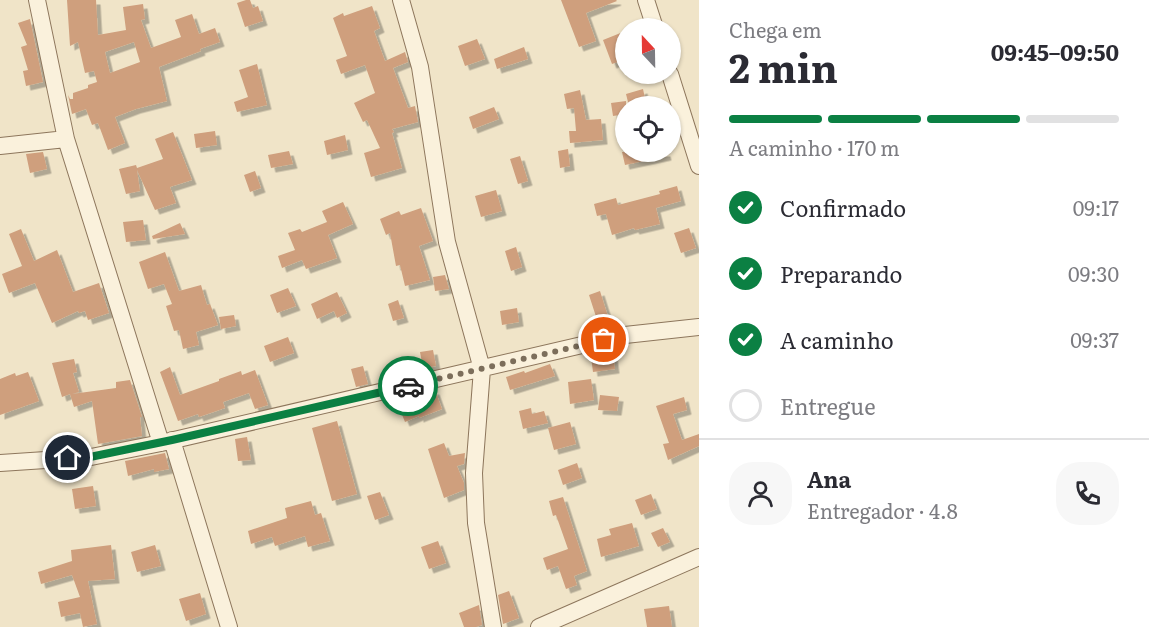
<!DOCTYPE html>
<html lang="pt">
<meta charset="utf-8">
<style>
:root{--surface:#fff;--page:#f7f7f7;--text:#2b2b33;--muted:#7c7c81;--line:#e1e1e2;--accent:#0b8043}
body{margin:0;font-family:Literata,serif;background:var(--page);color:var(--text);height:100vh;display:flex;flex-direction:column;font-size:22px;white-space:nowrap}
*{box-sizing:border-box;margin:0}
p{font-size:20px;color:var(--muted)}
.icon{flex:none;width:33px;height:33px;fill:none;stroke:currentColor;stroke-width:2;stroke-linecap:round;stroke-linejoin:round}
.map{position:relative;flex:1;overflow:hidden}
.side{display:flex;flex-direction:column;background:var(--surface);width:450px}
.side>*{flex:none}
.needle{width:39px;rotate:338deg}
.fabs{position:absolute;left:615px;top:18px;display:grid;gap:12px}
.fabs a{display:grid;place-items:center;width:66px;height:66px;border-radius:50%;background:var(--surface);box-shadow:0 2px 4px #0004;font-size:30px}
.pin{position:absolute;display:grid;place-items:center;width:51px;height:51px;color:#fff;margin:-26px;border:3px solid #fff;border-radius:50%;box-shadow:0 2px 6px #0007}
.courier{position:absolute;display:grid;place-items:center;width:60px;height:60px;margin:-30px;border:4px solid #0b8043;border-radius:50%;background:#fff;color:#222;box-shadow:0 2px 8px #0007}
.overview em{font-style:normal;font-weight:700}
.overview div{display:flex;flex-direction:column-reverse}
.overview{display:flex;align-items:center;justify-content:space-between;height:102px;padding:0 30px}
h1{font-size:39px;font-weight:700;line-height:45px}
.bar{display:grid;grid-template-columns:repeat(4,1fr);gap:9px 6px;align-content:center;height:72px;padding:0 30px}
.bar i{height:8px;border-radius:4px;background:var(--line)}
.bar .on{background:var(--accent)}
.bar p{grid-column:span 4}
.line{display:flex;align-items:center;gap:15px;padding:0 30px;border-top:2px solid var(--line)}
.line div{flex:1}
.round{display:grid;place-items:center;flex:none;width:63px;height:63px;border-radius:24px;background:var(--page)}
ol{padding:0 30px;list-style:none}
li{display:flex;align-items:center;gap:18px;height:66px}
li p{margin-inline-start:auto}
li .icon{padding:6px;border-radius:50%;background:var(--accent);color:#fff;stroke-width:4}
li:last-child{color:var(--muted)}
li i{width:33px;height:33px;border:3px solid var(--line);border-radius:50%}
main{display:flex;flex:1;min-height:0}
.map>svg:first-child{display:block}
.building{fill:#cf9f7d;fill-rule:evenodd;filter:url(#shadow)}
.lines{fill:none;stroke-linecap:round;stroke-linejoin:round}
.minor-casing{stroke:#8d765c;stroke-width:18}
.minor{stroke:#faf1dc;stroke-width:16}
.done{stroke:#7c6e5b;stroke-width:6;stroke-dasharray:0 10.8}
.route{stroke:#0b8043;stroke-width:8}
</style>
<main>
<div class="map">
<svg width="699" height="627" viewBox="0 0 699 627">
<defs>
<filter id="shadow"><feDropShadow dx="4.5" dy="4.5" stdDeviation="0" flood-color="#0004"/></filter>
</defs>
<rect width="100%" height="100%" fill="#f0e4c8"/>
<path class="building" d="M 67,0 L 96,0 L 98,35 L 126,30 L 123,7 L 143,4 L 145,19 L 141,20 L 151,48 L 181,37 L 175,20 L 192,14 L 199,34 L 215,28 L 220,42 L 200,49 L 201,51 L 159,67 L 167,101 L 136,109 L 115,117 L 125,143 L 108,150 L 98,123 L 92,125 L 86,109 L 72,114 L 68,95 L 70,99 L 73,99 L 73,93 L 88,88 L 88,85 L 97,82 L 94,71 L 85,73 L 78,42 L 70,46 ZM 134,42 L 140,62 L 110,73 L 105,52 Z
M 246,0 L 250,0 L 253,8 L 258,6 L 263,21 L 245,27 L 237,3 Z
M 561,0 L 616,0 L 617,1 L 586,13 L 596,41 L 579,47 Z
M 372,6 L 380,28 L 374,31 L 385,61 L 405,52 L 408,62 L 393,68 L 408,108 L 415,106 L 418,122 L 392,129 L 394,132 L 392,133 L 402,168 L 371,177 L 364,153 L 380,148 L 367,120 L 363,122 L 354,103 L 375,93 L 365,65 L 341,74 L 336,60 L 347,56 L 333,18 L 343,13 L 344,16 Z
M 30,19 L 43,82 L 26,86 L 23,71 L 28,70 L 21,47 L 27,45 L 18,23 Z
M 623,32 L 626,38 L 626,59 L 612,64 L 603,40 Z
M 477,39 L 485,59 L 465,66 L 458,46 Z
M 524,47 L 528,59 L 497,69 L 494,59 Z
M 257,64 L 267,105 L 237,112 L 234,102 L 248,97 L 239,70 Z
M 643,89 L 646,103 L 629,106 L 626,94 Z
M 580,90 L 586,120 L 601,119 L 603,140 L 570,143 L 569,131 L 576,131 L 574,108 L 567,109 L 564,94 Z
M 626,101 L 626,114 L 613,116 L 611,103 Z
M 494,107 L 499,119 L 473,129 L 469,117 Z
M 215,131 L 217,145 L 196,148 L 194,134 Z
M 173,132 L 192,180 L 170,187 L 176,203 L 155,210 L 137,170 L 140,191 L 126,194 L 119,169 L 136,165 L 137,168 L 163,159 L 155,139 Z
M 345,135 L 348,150 L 327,155 L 324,141 Z
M 568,149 L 570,166 L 560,168 L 558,151 Z
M 289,151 L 293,164 L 271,168 L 268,155 Z
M 43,152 L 47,169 L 30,173 L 26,154 Z
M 622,152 L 666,152 L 667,156 L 625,165 Z
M 520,156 L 528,181 L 518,184 L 510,159 Z
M 255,171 L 261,188 L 250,192 L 244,175 Z
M 677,186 L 681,201 L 656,208 L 660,224 L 635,230 L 634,228 L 612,235 L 606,214 L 597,216 L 594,204 L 616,198 L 618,205 L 660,194 L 659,191 Z
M 496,190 L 502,211 L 481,217 L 475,196 Z
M 343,202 L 353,224 L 328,235 L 337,258 L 306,269 L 302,260 L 282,268 L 278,256 L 295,250 L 288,233 L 300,229 L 302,232 L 327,222 L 322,211 Z
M 421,208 L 433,241 L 419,246 L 430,280 L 405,286 L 400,265 L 396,266 L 390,233 L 386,235 L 380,219 L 399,211 L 401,215 Z
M 143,220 L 146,240 L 126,242 L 123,222 Z
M 180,223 L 185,234 L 153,239 L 152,236 Z
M 689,228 L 696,248 L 681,253 L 674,233 Z
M 21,229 L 34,261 L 57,250 L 73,292 L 99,283 L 109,313 L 88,320 L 85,311 L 79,313 L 78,311 L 52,323 L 35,283 L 9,293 L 2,274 L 22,266 L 9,234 Z
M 516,247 L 522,267 L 511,271 L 505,251 Z
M 165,252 L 179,291 L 201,285 L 207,305 L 210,304 L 218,325 L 196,332 L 199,345 L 183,349 L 179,330 L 174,331 L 166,306 L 172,304 L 164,284 L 148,289 L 139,262 Z
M 445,275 L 449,289 L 435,291 L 433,277 Z
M 288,288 L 296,306 L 277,313 L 270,295 Z
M 600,291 L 611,326 L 600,329 L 589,295 Z
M 337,292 L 347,313 L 337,318 L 334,311 L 317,319 L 311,304 Z
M 398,300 L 404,318 L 393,321 L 388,304 Z
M 517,308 L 519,322 L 502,325 L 500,311 Z
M 234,315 L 236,326 L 221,329 L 219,317 Z
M 288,337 L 294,353 L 270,362 L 264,346 Z
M 433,350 L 436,366 L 423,368 L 420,352 Z
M 613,354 L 615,369 L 593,372 L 591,357 Z
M 74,359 L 77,372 L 73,373 L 79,392 L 72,394 L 116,388 L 116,382 L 130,380 L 142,417 L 140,417 L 142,436 L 98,444 L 92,401 L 74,407 L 70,394 L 62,397 L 52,363 Z
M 550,364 L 555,376 L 510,390 L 506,377 L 524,371 L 525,373 Z
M 363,366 L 368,384 L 356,387 L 351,369 Z
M 170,367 L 180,395 L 219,381 L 219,379 L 241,371 L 242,375 L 255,370 L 268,405 L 255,409 L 249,393 L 223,402 L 225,408 L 199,417 L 198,414 L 178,421 L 160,372 Z
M 28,372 L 39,401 L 0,415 L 0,379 L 15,373 L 16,376 Z
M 591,379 L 594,400 L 570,404 L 568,382 Z
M 435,390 L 442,409 L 419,418 L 419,416 L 405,422 L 397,402 L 411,396 Z
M 600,395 L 619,397 L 617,411 L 598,410 Z
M 684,397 L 687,410 L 673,414 L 682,440 L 699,434 L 699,446 L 668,460 L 663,444 L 669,443 L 656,406 Z
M 531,408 L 532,414 L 544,411 L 548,423 L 523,429 L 519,411 Z
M 337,421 L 357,494 L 332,501 L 312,428 Z
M 570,422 L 576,444 L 554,450 L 548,428 Z
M 247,437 L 251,460 L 238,461 L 235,439 Z
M 444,443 L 449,456 L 465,453 L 464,464 L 457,466 L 464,483 L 464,490 L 444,498 L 428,449 Z
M 165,453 L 169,469 L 154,472 L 154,469 L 128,476 L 125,461 Z
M 577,463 L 582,478 L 563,485 L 558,470 Z
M 93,486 L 96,506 L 75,509 L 72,489 Z
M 380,492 L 389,515 L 375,520 L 367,496 Z
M 651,494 L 657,509 L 641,515 L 635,500 Z
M 563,497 L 587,571 L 574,576 L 577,585 L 566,589 L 558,566 L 547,570 L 543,558 L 568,549 L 556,515 L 553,516 L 549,501 Z
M 311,501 L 315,515 L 321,513 L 330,541 L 308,547 L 305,536 L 275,546 L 272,537 L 251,544 L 248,531 L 287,518 L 285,508 Z
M 632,523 L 639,546 L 601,557 L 597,539 L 611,535 L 609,529 Z
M 663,528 L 670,542 L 658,547 L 651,533 Z
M 438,541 L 446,563 L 429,569 L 421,547 Z
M 111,545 L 115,579 L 88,581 L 97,624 L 83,627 L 80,613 L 61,617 L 58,602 L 80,597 L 72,575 L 41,584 L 38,572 L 72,561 L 71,550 Z
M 155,545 L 161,566 L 137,572 L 131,552 Z
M 509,591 L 519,618 L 503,624 L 498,595 Z
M 200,593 L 206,614 L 186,621 L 179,599 Z
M 479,605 L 482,625 L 476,627 L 464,627 L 459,613 Z
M 669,606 L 672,627 L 647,627 L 644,609 Z"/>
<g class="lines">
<g class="minor-casing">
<path id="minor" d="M 37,0 L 66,139 L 161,443
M 401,0 L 420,67 L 447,242 L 482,369 L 474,473 L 476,523 L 493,627
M 646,0 L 655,28
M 670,74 L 699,166
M 0,146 L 66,139
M 172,440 L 229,627
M 0,463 L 91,457 L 161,443 L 625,335 L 699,327
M 539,627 L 699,557"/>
</g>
<use href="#minor" class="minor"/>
</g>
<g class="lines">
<path class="done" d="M 408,386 L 604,340"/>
<path class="route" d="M 68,458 L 90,457 L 172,440 L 408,386"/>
</g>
</svg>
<div class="fabs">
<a><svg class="needle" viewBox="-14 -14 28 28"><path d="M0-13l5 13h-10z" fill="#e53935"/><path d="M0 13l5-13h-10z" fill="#7c7c81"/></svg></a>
<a><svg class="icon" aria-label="locate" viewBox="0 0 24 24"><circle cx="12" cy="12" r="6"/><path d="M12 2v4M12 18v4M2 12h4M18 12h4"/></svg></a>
</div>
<div class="pin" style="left:604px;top:340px;background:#ea580c"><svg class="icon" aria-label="bag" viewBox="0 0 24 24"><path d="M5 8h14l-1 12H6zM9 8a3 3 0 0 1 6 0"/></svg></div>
<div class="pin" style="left:68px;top:458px;background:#1f2937"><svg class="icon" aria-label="home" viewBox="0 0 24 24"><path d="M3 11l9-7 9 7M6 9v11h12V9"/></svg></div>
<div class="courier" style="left:408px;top:386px"><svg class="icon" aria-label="car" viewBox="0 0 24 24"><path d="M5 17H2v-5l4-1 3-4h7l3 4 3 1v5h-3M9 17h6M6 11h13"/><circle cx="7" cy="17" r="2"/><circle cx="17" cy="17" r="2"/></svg></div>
</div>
<section class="side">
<div class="overview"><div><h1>2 min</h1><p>Chega em</p></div><em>09:45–09:50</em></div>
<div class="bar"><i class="on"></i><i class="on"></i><i class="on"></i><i></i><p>A caminho · 170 m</p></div>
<ol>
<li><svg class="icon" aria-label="check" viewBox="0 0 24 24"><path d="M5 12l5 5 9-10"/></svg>Confirmado<p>09:17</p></li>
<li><svg class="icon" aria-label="check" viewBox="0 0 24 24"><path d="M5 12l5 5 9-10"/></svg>Preparando<p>09:30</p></li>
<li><svg class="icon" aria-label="check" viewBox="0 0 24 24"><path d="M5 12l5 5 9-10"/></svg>A caminho<p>09:37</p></li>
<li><i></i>Entregue</li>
</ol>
<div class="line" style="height:108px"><a class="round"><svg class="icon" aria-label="person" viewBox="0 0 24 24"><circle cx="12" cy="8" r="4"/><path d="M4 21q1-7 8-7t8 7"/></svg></a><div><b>Ana</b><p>Entregador · 4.8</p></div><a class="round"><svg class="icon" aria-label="phone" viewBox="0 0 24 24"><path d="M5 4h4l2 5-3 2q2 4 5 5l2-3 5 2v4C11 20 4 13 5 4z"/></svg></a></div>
</section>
</main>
